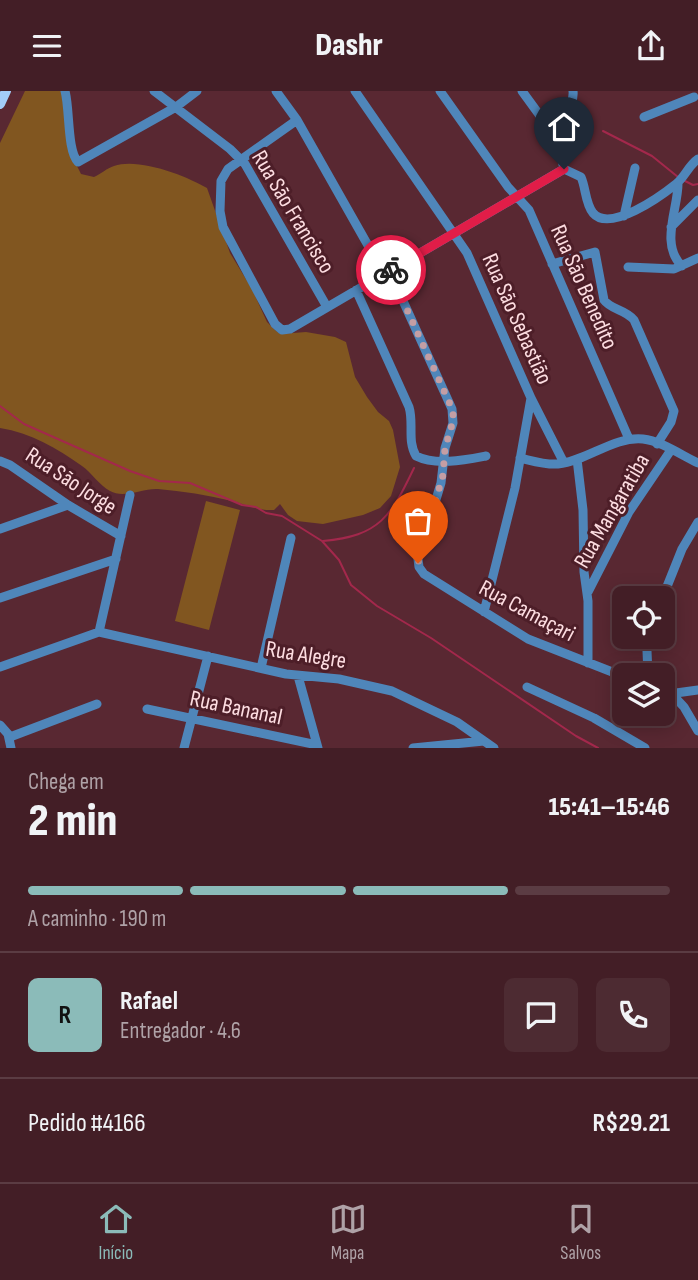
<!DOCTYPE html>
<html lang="pt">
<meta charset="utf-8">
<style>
:root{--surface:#431e26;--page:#4d2b32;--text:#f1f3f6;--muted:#afa2a7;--line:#5b3c43;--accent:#8bbbb9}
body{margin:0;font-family:"Sofia Sans Condensed",sans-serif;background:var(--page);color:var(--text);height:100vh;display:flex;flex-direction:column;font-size:26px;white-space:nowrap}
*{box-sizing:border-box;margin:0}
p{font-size:23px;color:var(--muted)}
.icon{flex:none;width:38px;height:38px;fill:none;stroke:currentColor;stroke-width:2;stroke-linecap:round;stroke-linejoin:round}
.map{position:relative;height:657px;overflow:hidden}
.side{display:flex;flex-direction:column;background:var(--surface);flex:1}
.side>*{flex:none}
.tools{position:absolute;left:612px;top:495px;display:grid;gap:14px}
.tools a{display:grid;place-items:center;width:63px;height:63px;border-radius:10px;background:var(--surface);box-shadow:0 4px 18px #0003,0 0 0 2px var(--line);font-size:35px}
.pin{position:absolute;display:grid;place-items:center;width:60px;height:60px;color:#fff;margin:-72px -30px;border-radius:50% 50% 50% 0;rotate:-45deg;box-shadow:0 0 7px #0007}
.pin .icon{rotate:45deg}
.courier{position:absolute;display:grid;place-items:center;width:70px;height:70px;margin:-35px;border:5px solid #e11d48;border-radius:50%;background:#fff;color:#222;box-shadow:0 2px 9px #0007}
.headline em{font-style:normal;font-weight:800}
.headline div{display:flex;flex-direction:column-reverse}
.headline{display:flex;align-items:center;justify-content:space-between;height:119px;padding:0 28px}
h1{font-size:46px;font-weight:800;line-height:52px}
.bar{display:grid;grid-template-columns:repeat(4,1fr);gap:10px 7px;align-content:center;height:84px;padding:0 28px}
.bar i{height:9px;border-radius:5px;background:var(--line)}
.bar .active{background:var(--accent)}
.bar p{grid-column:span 4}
.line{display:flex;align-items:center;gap:18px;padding:0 28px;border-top:2px solid var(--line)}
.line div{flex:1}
.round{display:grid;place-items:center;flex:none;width:74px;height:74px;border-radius:10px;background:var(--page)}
header{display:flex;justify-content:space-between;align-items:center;height:91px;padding:0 28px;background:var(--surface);font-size:32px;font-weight:800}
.dock{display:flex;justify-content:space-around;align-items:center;height:98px;border-top:2px solid var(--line);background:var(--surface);font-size:19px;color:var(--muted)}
.dock a{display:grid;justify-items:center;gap:4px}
.dock .active{color:var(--accent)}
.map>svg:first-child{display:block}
.green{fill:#815620}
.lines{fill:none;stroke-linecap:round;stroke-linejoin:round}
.stream{stroke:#a3284c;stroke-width:2}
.minor{stroke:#4f86ba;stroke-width:9}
.major{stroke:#a3cdf8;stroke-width:10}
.done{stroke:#c49ea4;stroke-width:7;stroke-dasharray:0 12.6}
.route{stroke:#e11d48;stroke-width:9}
.labels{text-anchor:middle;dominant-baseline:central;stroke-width:6;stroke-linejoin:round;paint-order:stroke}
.street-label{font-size:23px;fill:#fddde1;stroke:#4d1e28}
</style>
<header><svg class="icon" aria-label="menu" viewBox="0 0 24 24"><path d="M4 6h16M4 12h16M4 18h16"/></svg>Dashr<svg class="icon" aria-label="share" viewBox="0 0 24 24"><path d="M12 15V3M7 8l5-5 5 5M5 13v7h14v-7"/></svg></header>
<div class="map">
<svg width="698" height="657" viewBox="0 0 698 657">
<rect width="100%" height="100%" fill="#592832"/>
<path class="green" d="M 25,0 L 61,0 L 65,7 L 69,59 L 81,83 L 94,86 C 101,83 107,77 114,75 C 138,66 187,85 207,97 L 230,162 L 252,198 L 267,231 L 275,239 L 280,243 L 306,241 L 335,246 L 346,251 L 355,286 L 367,306 L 378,321 L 389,330 L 393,339 L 400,376 L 391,405 L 380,417 L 363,424 L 323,433 L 297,430 L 288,424 L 280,413 L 274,419 C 258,420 247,414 232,410 C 208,404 182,400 158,398 C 143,397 124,408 110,400 C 99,394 92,382 82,375 C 57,357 31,342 0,337 L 0,52 Z
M 206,410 L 240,419 L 209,539 L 175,530 Z"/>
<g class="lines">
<path class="stream" d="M 603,40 L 652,65 L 678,86
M 683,89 L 693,94 L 698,93
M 0,315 L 24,333 L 130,380 L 159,390 L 190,392 L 242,414 L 256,416 L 266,422 L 282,425 L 322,450 L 339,469 L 351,494 L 377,515 L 431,547 L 576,645 L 598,657
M 323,450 C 380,445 391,425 414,377"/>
<path class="minor" d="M 65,0 C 70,18 67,60 78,71 L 176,16 L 197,0
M 154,0 L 230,58 L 245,73 L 327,216
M 276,0 L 297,29 L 378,172 L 394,190 L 452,318 L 453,332 L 445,357 L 441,392 L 418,468 L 419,476 L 424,483 L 528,548 L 625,586
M 355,0 L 467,162 L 531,307 L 564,372
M 440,0 L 508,96 L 529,119 L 629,348
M 522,0 L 557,48 L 564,78
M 644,26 L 694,6
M 297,29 L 228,78 L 221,90 L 220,120 L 223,136 L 275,233 L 282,239 L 290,238 L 564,78
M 557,48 C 560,32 575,14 573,0
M 564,78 L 581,86 C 586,97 585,112 593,122 C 610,142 661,105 676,93 C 685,86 688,75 698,68
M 678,91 C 679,116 659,153 682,175
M 624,125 L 635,77
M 671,136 L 698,109
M 552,173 L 595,161 L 604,209 C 611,219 625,218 634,229 L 674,320 L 671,331 L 657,353
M 628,176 L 674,178 L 698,167
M 356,199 L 409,316 C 414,332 407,350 416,365 C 436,375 465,369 486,365
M 520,367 C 533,370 545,374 558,373 C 587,370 614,345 643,348 C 661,350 681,364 698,372
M 577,368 L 583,419 L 584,481 L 588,510 L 588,572
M 0,370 L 10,374 L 68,414 L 121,445
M 0,438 L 68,414
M 588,501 L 629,421 L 671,359
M 0,507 L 116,468
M 662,508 L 682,458 L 698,431
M 484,521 L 515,397 L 531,307
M 99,541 L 286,583 L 339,588 L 392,600 L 457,631 L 494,657
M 99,541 L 130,404
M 0,576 L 99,541
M 261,577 L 291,447
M 648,584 L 647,560 L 648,546
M 298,585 L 318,657
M 527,596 L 594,627 L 645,657
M 663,601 L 676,602 L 698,599
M 671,602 L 684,616 L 698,640
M 147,618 L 317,654
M 0,634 L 8,643 L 11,657
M 10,646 L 97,613
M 184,657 L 208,565
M 413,657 L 484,650"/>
<path class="major" d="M 0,13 L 6,0"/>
</g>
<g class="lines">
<path class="done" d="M 391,179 L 386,181 L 394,190 L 450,313 L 454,327 L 445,357 L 443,384 L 418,472"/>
<path class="route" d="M 391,179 L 564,78"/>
</g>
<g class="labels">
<g class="street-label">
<text transform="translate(293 121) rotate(59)">Rua São Francisco</text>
<text transform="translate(584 196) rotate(66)">Rua São Benedito</text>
<text transform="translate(517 228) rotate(66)">Rua São Sebastião</text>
<text transform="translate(71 390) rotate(33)">Rua São Jorge</text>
<text transform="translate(612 420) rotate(-60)">Rua Mangaratiba</text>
<text transform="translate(527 520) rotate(28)">Rua Camaçari</text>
<text transform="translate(306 564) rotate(9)">Rua Alegre</text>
<text transform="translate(236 617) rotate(12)">Rua Bananal</text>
</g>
</g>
</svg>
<div class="tools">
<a><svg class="icon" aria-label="locate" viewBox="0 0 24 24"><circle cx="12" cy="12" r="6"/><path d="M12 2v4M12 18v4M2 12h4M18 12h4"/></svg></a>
<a><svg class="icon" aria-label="layers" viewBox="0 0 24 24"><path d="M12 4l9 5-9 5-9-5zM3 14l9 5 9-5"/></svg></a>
</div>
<div class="pin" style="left:418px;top:472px;background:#ea580c"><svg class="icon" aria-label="bag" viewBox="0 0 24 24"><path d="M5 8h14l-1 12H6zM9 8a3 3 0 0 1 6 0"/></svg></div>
<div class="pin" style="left:564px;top:78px;background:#1f2937"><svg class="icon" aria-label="home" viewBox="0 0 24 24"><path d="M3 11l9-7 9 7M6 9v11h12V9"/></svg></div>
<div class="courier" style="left:391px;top:179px"><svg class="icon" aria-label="bike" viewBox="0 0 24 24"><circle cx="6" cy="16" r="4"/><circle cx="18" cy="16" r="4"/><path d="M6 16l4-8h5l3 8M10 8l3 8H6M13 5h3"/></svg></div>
</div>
<section class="side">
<div class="headline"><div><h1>2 min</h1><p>Chega em</p></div><em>15:41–15:46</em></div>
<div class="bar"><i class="active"></i><i class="active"></i><i class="active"></i><i></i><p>A caminho · 190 m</p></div>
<div class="line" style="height:126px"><b class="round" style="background:var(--accent);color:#111">R</b><div><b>Rafael</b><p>Entregador · 4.6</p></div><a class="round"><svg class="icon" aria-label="chat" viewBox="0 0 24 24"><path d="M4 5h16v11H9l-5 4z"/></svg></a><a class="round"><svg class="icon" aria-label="phone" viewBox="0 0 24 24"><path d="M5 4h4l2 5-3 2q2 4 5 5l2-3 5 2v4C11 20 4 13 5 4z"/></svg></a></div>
<div class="line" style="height:91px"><div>Pedido #4166</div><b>R$29.21</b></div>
</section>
<nav class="dock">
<a class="active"><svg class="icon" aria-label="home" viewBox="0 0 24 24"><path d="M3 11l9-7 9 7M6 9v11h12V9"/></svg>Início</a>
<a><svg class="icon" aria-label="map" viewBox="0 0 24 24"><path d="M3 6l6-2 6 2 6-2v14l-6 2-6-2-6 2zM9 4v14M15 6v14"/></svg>Mapa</a>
<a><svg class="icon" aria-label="saved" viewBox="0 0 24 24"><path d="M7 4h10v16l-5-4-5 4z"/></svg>Salvos</a>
</nav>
